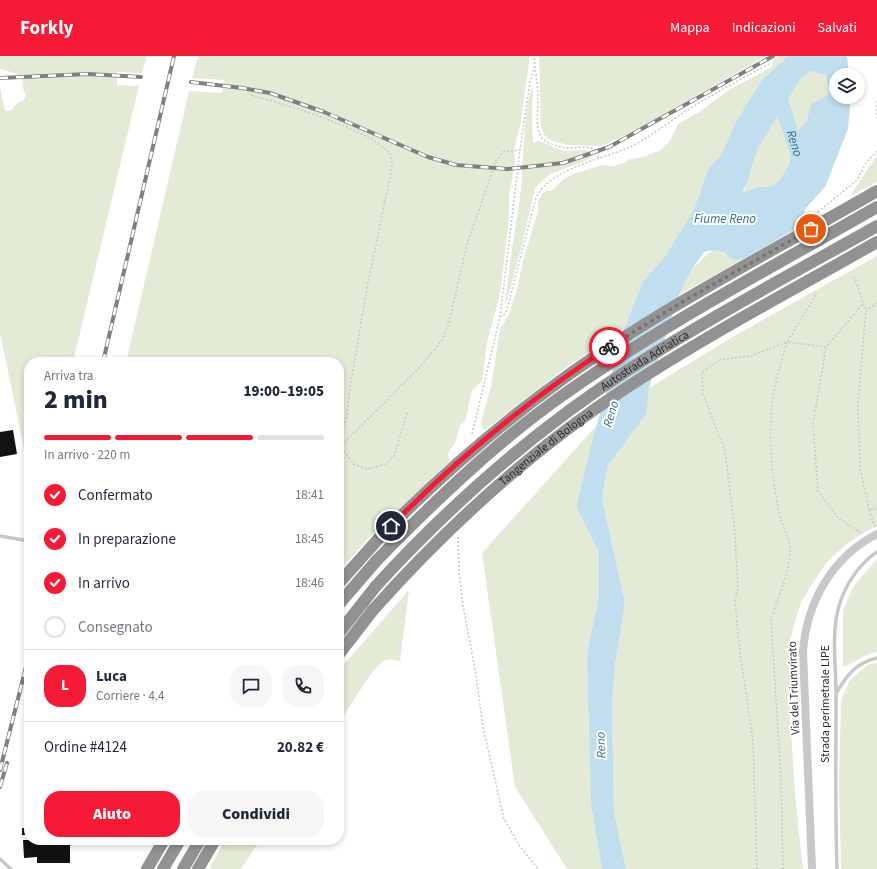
<!DOCTYPE html>
<html lang="it">
<meta charset="utf-8">
<style>
:root{--surface:#fff;--page:#f6f6f7;--text:#1f2937;--muted:#747a83;--line:#e0e1e3;--accent:#f51b36}
body{margin:0;font-family:"Source Sans 3",sans-serif;background:var(--page);color:var(--text);height:100vh;display:flex;flex-direction:column;font-size:15px;white-space:nowrap}
*{box-sizing:border-box;margin:0}
p{font-size:13px;color:var(--muted)}
.icon{flex:none;width:22px;height:22px;fill:none;stroke:currentColor;stroke-width:2;stroke-linecap:round;stroke-linejoin:round}
.map{position:relative;flex:1;overflow:hidden}
.sheet{position:absolute;left:24px;top:301px;width:320px;height:488px;display:flex;flex-direction:column;background:var(--surface);border-radius:16px;box-shadow:0 2px 6px #0003}
.sheet>*{flex:none}
.controls{position:absolute;left:829px;top:12px;display:grid;gap:8px}
.controls a{display:grid;place-items:center;width:36px;height:36px;border-radius:50%;background:var(--surface);box-shadow:0 2px 6px #0003;font-size:20px}
.pin{position:absolute;display:grid;place-items:center;width:34px;height:34px;color:#fff;margin:-17px;border:2px solid #fff;border-radius:50%;box-shadow:0 1px 4px #0007}
.courier{position:absolute;display:grid;place-items:center;width:40px;height:40px;margin:-20px;border:3px solid #f51b36;border-radius:50%;background:#fff;color:#222;box-shadow:0 1px 5px #0007}
.headline em{font-style:normal;font-weight:800}
.headline div{display:flex;flex-direction:column-reverse}
.headline{display:flex;align-items:center;justify-content:space-between;height:68px;padding:0 20px}
h1{font-size:26px;font-weight:800;line-height:30px}
.bar{display:grid;grid-template-columns:repeat(4,1fr);gap:6px 4px;align-content:center;height:48px;padding:0 20px}
.bar i{height:5px;border-radius:3px;background:var(--line)}
.bar .on{background:var(--accent)}
.bar p{grid-column:span 4}
.line{display:flex;align-items:center;gap:10px;padding:0 20px;border-top:1px solid var(--line)}
.line div{flex:1}
.round{display:grid;place-items:center;flex:none;width:42px;height:42px;border-radius:16px;background:var(--page)}
ol{padding:0 20px;list-style:none}
li{display:flex;align-items:center;gap:12px;height:44px}
li p{margin-inline-start:auto}
li .icon{padding:4px;border-radius:50%;background:var(--accent);color:#fff;stroke-width:4}
li:last-child{color:var(--muted)}
li i{width:22px;height:22px;border:2px solid var(--line);border-radius:50%}
.action{display:flex;gap:8px;margin-top:auto;padding:8px 20px}
.action a{flex:1;height:46px;border-radius:16px;background:var(--accent);color:#fff;font-size:16px;font-weight:800;line-height:46px;text-align:center}
.action a+a{background:var(--page);color:var(--text)}
header{display:flex;align-items:center;gap:24px;box-sizing:border-box;height:56px;padding:0 20px;background:var(--accent);color:#fff}
header strong{font-size:19px}
nav{display:flex;gap:22px;margin-inline-start:auto;font-size:14px}
.map>svg:first-child{display:block}
.green{fill:#e3ebd7}
.water{fill:#c0deed;fill-rule:evenodd}
.lines{fill:none;stroke-linecap:round;stroke-linejoin:round}
.river{stroke:#c0deed;stroke-width:15}
.building{fill:#121212}
.path{stroke:#c8c8c8;stroke-width:1.5;stroke-dasharray:2 2;stroke-linecap:butt}
.service{stroke:#c8c8c8;stroke-width:3.5}
.tertiary{stroke:#c8c8c8;stroke-width:8}
.motorway{stroke:#929292;stroke-width:12}
.rail-casing{stroke:#808080;stroke-width:4}
.rail{stroke:#fff;stroke-width:2.5;stroke-dasharray:8;stroke-linecap:butt}
.motorway-bridge{stroke:#929292;stroke-width:12}
.done{stroke:#757575;stroke-width:4;stroke-dasharray:0 7.2}
.route{stroke:#f51b36;stroke-width:5}
.labels{text-anchor:middle;dominant-baseline:central;stroke-width:4;stroke-linejoin:round;paint-order:stroke}
.street-label{font-size:12px;fill:#2b2b2b;stroke:#fff}
.water-label{font-size:13px;font-style:italic;fill:#337394;stroke:#fff}
</style>
<header>
<strong>Forkly</strong>
<nav><a>Mappa</a><a>Indicazioni</a><a>Salvati</a></nav>
</header>
<div class="map">
<svg width="877" height="813" viewBox="0 0 877 813">
<rect width="100%" height="100%" fill="#fff"/>
<path class="green" d="M 0,0 L 147,0 L 142,17 L 117,16 L 117,29 L 139,30 L 73,306 L 29,306 L 29,417 L 0,277 L 0,31 L 5,55 L 10,55 L 19,46 L 24,44 L 26,40 L 22,30 L 23,25 L 15,17 L 0,13 Z
M 198,0 L 530,0 L 520,70 L 514,94 L 515,109 L 509,138 L 509,163 L 500,238 L 487,286 L 482,325 L 472,335 L 465,365 L 460,369 L 456,385 L 448,398 L 450,405 L 367,484 L 339,515 L 339,306 L 126,306 L 189,35 L 222,37 L 224,24 L 192,22 Z
M 539,0 L 766,0 L 638,73 L 602,90 L 568,89 L 552,85 L 545,80 L 541,70 Z
M 779,0 L 788,0 L 761,25 L 735,67 L 722,98 L 709,111 L 694,153 L 666,199 L 642,227 L 624,273 L 568,310 L 485,374 L 482,372 L 481,365 L 491,331 L 500,273 L 508,260 L 517,234 L 523,205 L 538,155 L 538,145 L 542,138 L 546,135 L 551,135 L 564,123 L 573,118 L 602,109 L 613,110 L 624,107 L 630,103 L 643,101 L 661,94 L 671,83 L 678,68 L 701,55 L 727,35 L 772,11 L 774,3 Z
M 810,15 L 826,19 L 829,38 L 811,48 L 807,63 L 795,80 L 789,109 L 780,123 L 773,130 L 758,131 L 744,136 L 757,94 L 791,38 L 800,24 Z
M 533,30 L 532,63 L 533,87 L 539,85 C 549,88 556,94 567,95 C 576,95 587,90 594,100 L 585,105 L 550,118 L 535,132 L 523,185 L 506,248 L 505,248 C 509,209 516,171 521,133 C 523,112 524,44 533,30 Z
M 877,99 L 877,126 L 850,140 Z
M 712,194 L 743,203 L 679,239 L 692,213 Z
M 877,200 L 877,470 L 865,476 L 844,490 L 826,507 L 801,546 L 789,587 L 790,660 L 796,749 L 803,813 L 626,813 L 614,756 L 612,647 L 615,609 L 625,547 L 602,442 L 608,409 L 645,358 L 649,332 L 734,280 Z
M 597,369 L 576,451 L 599,496 L 599,540 L 588,592 L 587,604 L 591,749 L 602,813 L 567,813 L 515,731 L 482,497 Z
M 877,503 L 877,596 C 864,598 855,607 843,611 L 843,554 L 853,531 Z
M 409,534 L 400,605 C 394,604 388,602 382,606 C 371,614 348,654 339,667 L 339,614 Z
M 877,607 L 877,813 L 841,813 L 839,727 L 841,644 L 850,624 L 869,608 Z
M 225,784 L 260,784 L 241,813 L 209,813 Z"/>
<path class="water" d="M 788,0 L 847,0 L 849,19 L 836,19 L 836,41 L 851,41 L 848,73 L 825,131 L 805,153 L 799,171 L 743,203 L 734,204 L 725,197 L 712,194 L 704,196 L 692,213 L 679,239 L 649,332 L 646,358 L 608,409 L 602,442 L 625,547 L 615,609 L 612,647 L 614,756 L 626,813 L 602,813 L 591,749 L 587,604 L 588,592 L 599,540 L 599,496 L 576,451 L 593,382 L 624,273 L 642,227 L 666,199 L 677,181 L 694,153 L 709,111 L 722,98 L 735,67 L 761,25 ZM 810,15 L 826,19 L 829,38 L 811,48 L 807,63 L 795,80 L 789,109 L 780,123 L 773,130 L 758,131 L 744,136 L 743,134 L 747,127 L 757,94 L 791,38 L 800,24 Z"/>
<g class="lines">
<path class="river" id="s1" d="M 777,33 L 800,105"/>
</g>
<path class="building" d="M 13,374 L 17,398 L 0,401 L 0,376 Z
M 22,772 L 29,772 L 29,779 L 22,779 Z
M 23,784 L 70,784 L 70,807 L 37,807 L 37,801 L 24,802 Z"/>
<g class="lines">
<path class="path" d="M 535,10 C 536,21 538,31 538,41 C 539,54 533,76 545,85 C 552,89 560,91 568,92 C 577,92 601,87 598,102
M 251,39 C 283,48 371,73 391,99 L 392,111 L 368,227 L 350,331 L 347,359 L 340,383 L 341,391 L 354,408 L 359,410 L 367,413 L 385,408 L 394,400 L 407,357
M 877,45 L 877,62
M 818,156 L 857,124 L 866,107 L 877,95
M 854,221 L 866,255
M 500,261 L 506,257 L 535,145 C 545,114 600,104 627,92 C 648,83 667,67 686,55 C 713,38 741,23 769,8
M 472,378 L 500,261 L 520,94 L 530,26 L 535,10 L 534,0
M 339,392 L 420,311 L 442,284 L 449,267 L 467,188 L 496,105 L 503,96 L 520,94
M 869,454 L 860,412 L 858,347 L 866,255 L 877,247
M 875,471 L 869,454 L 877,452
M 861,477 L 838,462 L 818,435 L 813,368 L 826,291 L 863,248
M 458,481 L 459,516 L 463,550 L 475,613 L 483,671 L 504,763 L 519,789 L 538,813
M 757,813 L 753,685 L 739,589 L 735,545 L 738,531 L 734,465 L 725,395 L 703,338 L 702,316 L 720,304 L 751,300 L 787,286 L 817,237
M 783,813 L 781,722 L 771,564 C 777,544 792,510 790,490 C 788,478 780,465 778,452 C 773,423 769,391 771,361 C 772,335 780,311 787,286 L 826,291"/>
<path class="service" d="M 0,480 L 29,485
M 837,636 C 846,620 857,606 877,602
M 0,803 L 11,813
M 837,813 C 835,754 836,696 836,637 C 836,609 831,577 839,550 C 845,529 859,508 877,496"/>
<path class="tertiary" d="M 812,813 L 803,595 C 807,546 832,501 877,478"/>
<path class="motorway" d="M 339,527 L 380,481
M 339,548 L 377,504
M 339,577 L 376,530
M 339,598 L 373,554
M 147,813 L 164,784
M 163,813 L 180,784
M 183,813 L 200,784
M 198,813 L 215,784"/>
<g class="rail-casing">
<path id="rail" d="M 0,22 L 88,18 L 141,21
M 191,26 L 242,32 L 270,37 L 324,56 L 428,101 L 456,109 L 508,113 L 563,107 L 609,91 L 773,0
M 103,306 L 174,0
M 0,714 L 29,599
M 0,731 L 7,707"/>
</g>
<use href="#rail" class="rail"/>
<g class="motorway-bridge">
<path d="M 380,481 C 436,424 495,372 560,325 C 659,253 771,196 877,135"/>
<path d="M 377,504 C 433,447 491,391 556,344 C 658,271 769,213 877,151"/>
<path id="s2" d="M 376,530 C 452,447 536,373 631,312 C 711,261 795,216 877,170"/>
<path id="s3" d="M 373,554 C 448,470 531,394 626,332 C 707,279 793,234 877,186"/>
</g>
</g>
<g class="lines">
<path class="done" d="M 609,291 L 684,245 L 811,173"/>
<path class="route" d="M 391,470 C 457,403 530,343 609,291"/>
</g>
<g class="labels">
<g class="street-label">
<text stroke="none"><textPath href="#s2" startOffset="352">Autostrada Adriatica</textPath></text>
<text stroke="none"><textPath href="#s3" startOffset="238">Tangenziale di Bologna</textPath></text>
<text transform="translate(794 632) rotate(-92)">Via del Triumvirato</text>
<text transform="translate(825 648) rotate(-90)">Strada perimetrale LIPE</text>
</g>
<g class="water-label">
<text stroke="none"><textPath href="#s1" startOffset="57">Reno</textPath></text>
<text x="725" y="163">Fiume Reno</text>
<text transform="translate(611 358) rotate(-73)">Reno</text>
<text transform="translate(601 689) rotate(-92)">Reno</text>
</g>
</g>
</svg>
<div class="controls">
<a><svg class="icon" aria-label="layers" viewBox="0 0 24 24"><path d="M12 4l9 5-9 5-9-5zM3 14l9 5 9-5"/></svg></a>
</div>
<div class="pin" style="left:811px;top:173px;background:#ea580c"><svg class="icon" aria-label="bag" viewBox="0 0 24 24"><path d="M5 8h14l-1 12H6zM9 8a3 3 0 0 1 6 0"/></svg></div>
<div class="pin" style="left:391px;top:470px;background:#1f2937"><svg class="icon" aria-label="home" viewBox="0 0 24 24"><path d="M3 11l9-7 9 7M6 9v11h12V9"/></svg></div>
<div class="courier" style="left:609px;top:291px"><svg class="icon" aria-label="bike" viewBox="0 0 24 24"><circle cx="6" cy="16" r="4"/><circle cx="18" cy="16" r="4"/><path d="M6 16l4-8h5l3 8M10 8l3 8H6M13 5h3"/></svg></div>
<section class="sheet">
<div class="headline"><div><h1>2 min</h1><p>Arriva tra</p></div><em>19:00–19:05</em></div>
<div class="bar"><i class="on"></i><i class="on"></i><i class="on"></i><i></i><p>In arrivo · 220 m</p></div>
<ol>
<li><svg class="icon" aria-label="check" viewBox="0 0 24 24"><path d="M5 12l5 5 9-10"/></svg>Confermato<p>18:41</p></li>
<li><svg class="icon" aria-label="check" viewBox="0 0 24 24"><path d="M5 12l5 5 9-10"/></svg>In preparazione<p>18:45</p></li>
<li><svg class="icon" aria-label="check" viewBox="0 0 24 24"><path d="M5 12l5 5 9-10"/></svg>In arrivo<p>18:46</p></li>
<li><i></i>Consegnato</li>
</ol>
<div class="line" style="height:72px"><b class="round" style="background:var(--accent);color:#fff">L</b><div><b>Luca</b><p>Corriere · 4.4</p></div><a class="round"><svg class="icon" aria-label="chat" viewBox="0 0 24 24"><path d="M4 5h16v11H9l-5 4z"/></svg></a><a class="round"><svg class="icon" aria-label="phone" viewBox="0 0 24 24"><path d="M5 4h4l2 5-3 2q2 4 5 5l2-3 5 2v4C11 20 4 13 5 4z"/></svg></a></div>
<div class="line" style="height:52px"><div>Ordine #4124</div><b>20.82 €</b></div>
<div class="action"><a>Aiuto</a><a>Condividi</a></div>
</section>
</div>
